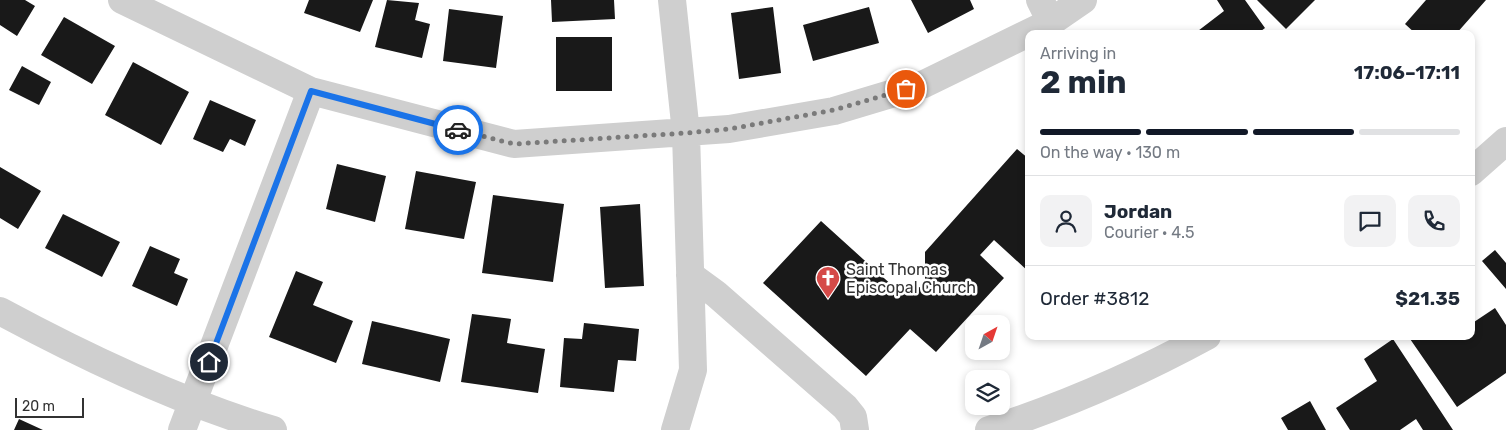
<!DOCTYPE html>
<meta charset="utf-8">
<style>
:root{--surface:#fff;--page:#f2f2f3;--text:#1f2937;--muted:#747a83;--line:#e0e1e3;--accent:#111827}
body{margin:0;font-family:Rubik,sans-serif;background:var(--page);color:var(--text);height:100vh;display:flex;flex-direction:column;font-size:19px;white-space:nowrap}
*{box-sizing:border-box;margin:0}
p{font-size:16px;color:var(--muted)}
.icon{flex:none;width:28px;height:28px;fill:none;stroke:currentColor;stroke-width:2;stroke-linecap:round;stroke-linejoin:round}
.map{position:relative;flex:1;overflow:hidden}
.side{position:absolute;left:1025px;top:30px;width:450px;height:310px;display:flex;flex-direction:column;background:var(--surface);border-radius:10px;box-shadow:0 2px 8px #0003}
.side>*{flex:none}
.needle{width:32px;rotate:40deg}
.fabs{position:absolute;left:965px;top:315px;display:grid;gap:10px}
.fabs a{display:grid;place-items:center;width:45px;height:45px;border-radius:10px;background:var(--surface);box-shadow:0 2px 8px #0003;font-size:25px}
.scale{position:absolute;left:15px;bottom:12px;width:69px;box-sizing:border-box;padding-left:5px;border:2px solid #323232;border-top:0;font-size:14px;line-height:18px;white-space:nowrap;color:#323232;-webkit-text-stroke:4px #fff;paint-order:stroke}
.pin{position:absolute;display:grid;place-items:center;width:42px;height:42px;color:#fff;margin:-21px;border:2px solid #fff;border-radius:50%;box-shadow:0 1px 5px #0007}
.courier{position:absolute;display:grid;place-items:center;width:50px;height:50px;margin:-25px;border:4px solid #1a73e8;border-radius:50%;background:#fff;color:#222;box-shadow:0 1px 6px #0007}
.head em{font-style:normal;font-weight:700}
.head div{display:flex;flex-direction:column-reverse}
.head{display:flex;align-items:center;justify-content:space-between;height:85px;padding:0 15px}
h1{font-size:32px;font-weight:700;line-height:38px}
.bar{display:grid;grid-template-columns:repeat(4,1fr);gap:8px 5px;align-content:center;height:60px;padding:0 15px}
.bar i{height:6px;border-radius:4px;background:var(--line)}
.bar .active{background:var(--accent)}
.bar p{grid-column:span 4}
.line{display:flex;align-items:center;gap:12px;padding:0 15px;border-top:1px solid var(--line)}
.line div{flex:1}
.round{display:grid;place-items:center;flex:none;width:52px;height:52px;border-radius:10px;background:var(--page)}
.map>svg:first-child{display:block}
.building{fill:#191919}
.lines{fill:none;stroke-linecap:round;stroke-linejoin:round}
.minor{stroke:#cfcfcf;stroke-width:28}
.done{stroke:#7a7a7a;stroke-width:5;stroke-dasharray:0 9}
.route{stroke:#1a73e8;stroke-width:6}
.labels{text-anchor:middle;dominant-baseline:central;stroke-width:5;stroke-linejoin:round;paint-order:stroke}
.poi-label{font-size:16px;fill:#323232;stroke:#fff;text-anchor:start}
</style>
<div class="map">
<svg width="1506" height="430" viewBox="0 0 1506 430">
<rect width="100%" height="100%" fill="#fff"/>
<path class="building" d="M 0,0 L 25,0 L 35,6 L 17,36 L 0,25 Z
M 309,0 L 373,0 L 360,32 L 304,13 Z
M 387,0 L 419,3 L 415,20 L 430,24 L 422,58 L 375,47 Z
M 551,0 L 614,0 L 615,19 L 552,22 Z
M 911,0 L 970,0 L 974,9 L 928,33 Z
M 1217,0 L 1245,0 L 1265,28 L 1257,34 L 1194,34 L 1224,11 Z
M 1257,0 L 1315,0 L 1286,29 Z
M 1426,0 L 1486,0 L 1456,34 L 1416,34 L 1405,24 Z
M 773,7 L 781,73 L 739,79 L 731,13 Z
M 869,7 L 879,43 L 813,61 L 803,25 Z
M 449,9 L 503,16 L 496,68 L 443,61 Z
M 64,17 L 115,46 L 92,84 L 41,55 Z
M 556,37 L 612,37 L 612,91 L 556,91 Z
M 133,62 L 189,92 L 161,145 L 105,115 Z
M 22,66 L 51,82 L 39,105 L 9,90 Z
M 210,100 L 256,120 L 245,146 L 230,139 L 223,152 L 193,139 Z
M 1017,149 L 1029,159 L 1029,272 L 994,240 L 980,255 L 1004,278 L 936,352 L 910,329 L 866,376 L 763,283 L 821,221 L 895,288 L 925,287 L 925,252 Z
M 337,164 L 386,176 L 375,222 L 326,209 Z
M 0,167 L 41,191 L 18,229 L 0,218 Z
M 416,171 L 476,182 L 464,239 L 405,229 Z
M 493,195 L 564,204 L 553,282 L 482,273 Z
M 640,204 L 644,286 L 605,288 L 600,207 Z
M 63,214 L 120,242 L 102,277 L 45,248 Z
M 150,246 L 180,259 L 174,273 L 188,279 L 177,306 L 132,286 Z
M 1495,250 L 1506,263 L 1506,289 L 1482,261 Z
M 296,271 L 323,282 L 313,305 L 353,321 L 336,363 L 269,337 Z
M 1495,308 L 1506,325 L 1506,373 L 1457,407 L 1408,336 L 1447,336 L 1449,339 L 1454,336 L 1471,336 L 1471,324 Z
M 472,314 L 511,319 L 507,343 L 545,349 L 538,393 L 461,382 Z
M 372,321 L 450,339 L 440,382 L 362,364 Z
M 584,323 L 639,329 L 636,361 L 618,360 L 614,392 L 560,387 L 564,338 L 582,339 Z
M 1393,339 L 1453,430 L 1423,430 L 1416,419 L 1400,430 L 1350,430 L 1336,408 L 1377,381 L 1364,359 Z
M 1310,401 L 1326,430 L 1288,430 L 1281,418 Z
M 19,419 L 43,430 L 14,430 Z"/>
<g class="lines">
<path class="minor" d="M 122,0 L 311,91 L 514,144 L 729,129 L 834,111 L 924,84 L 1051,22 L 1083,0
M 672,0 L 686,133 L 693,370 L 675,430
M 1040,0 L 1051,22
M 1471,172 L 1506,141
M 690,275 L 716,294 L 845,407 L 853,417 L 855,430
M 0,311 C 87,358 178,401 273,430
M 182,430 L 311,91
M 989,430 C 1064,406 1137,374 1207,336"/>
</g>
<g class="lines">
<path class="done" d="M 458,130 L 514,144 L 686,133 L 729,129 L 834,110 L 906,89"/>
<path class="route" d="M 209,362 L 311,91 L 458,130"/>
</g>
<defs>
<g id="church-pin" transform="scale(1.25)"><path d="M0 17L-7.5 6A9.5 9.5 0 1 1 7.5 6Z" fill="#d54a48" stroke="#fff"/><path d="M-1.2-6h2.4v3.5h3.3v2.4h-3.3V6h-2.4V-.1h-3.3v-2.4h3.3Z" fill="#fff"/></g>
</defs>
<g fill-rule="evenodd">
<use href="#church-pin" x="828" y="278"/>
</g>
<g class="labels">
<g class="poi-label">
<text x="846" y="269">Saint Thomas<tspan x="846" dy="18">Episcopal Church</tspan></text>
</g>
</g>
</svg>
<div class="fabs">
<a><svg class="needle" viewBox="-14 -14 28 28"><path d="M0-13l5 13h-10z" fill="#e53935"/><path d="M0 13l5-13h-10z" fill="#747a83"/></svg></a>
<a><svg class="icon" aria-label="layers" viewBox="0 0 24 24"><path d="M12 4l9 5-9 5-9-5zM3 14l9 5 9-5"/></svg></a>
</div>
<div class="scale">20 m</div>
<div class="pin" style="left:906px;top:89px;background:#ea580c"><svg class="icon" aria-label="bag" viewBox="0 0 24 24"><path d="M5 8h14l-1 12H6zM9 8a3 3 0 0 1 6 0"/></svg></div>
<div class="pin" style="left:209px;top:362px;background:#1f2937"><svg class="icon" aria-label="home" viewBox="0 0 24 24"><path d="M3 11l9-7 9 7M6 9v11h12V9"/></svg></div>
<div class="courier" style="left:458px;top:130px"><svg class="icon" aria-label="car" viewBox="0 0 24 24"><path d="M5 17H2v-5l4-1 3-4h7l3 4 3 1v5h-3M9 17h6M6 11h13"/><circle cx="7" cy="17" r="2"/><circle cx="17" cy="17" r="2"/></svg></div>
<section class="side">
<div class="head"><div><h1>2 min</h1><p>Arriving in</p></div><em>17:06–17:11</em></div>
<div class="bar"><i class="active"></i><i class="active"></i><i class="active"></i><i></i><p>On the way · 130 m</p></div>
<div class="line" style="height:90px"><a class="round"><svg class="icon" aria-label="person" viewBox="0 0 24 24"><circle cx="12" cy="8" r="4"/><path d="M4 21q1-7 8-7t8 7"/></svg></a><div><b>Jordan</b><p>Courier · 4.5</p></div><a class="round"><svg class="icon" aria-label="chat" viewBox="0 0 24 24"><path d="M4 5h16v11H9l-5 4z"/></svg></a><a class="round"><svg class="icon" aria-label="phone" viewBox="0 0 24 24"><path d="M5 4h4l2 5-3 2q2 4 5 5l2-3 5 2v4C11 20 4 13 5 4z"/></svg></a></div>
<div class="line" style="height:65px"><div>Order #3812</div><b>$21.35</b></div>
</section>
</div>
